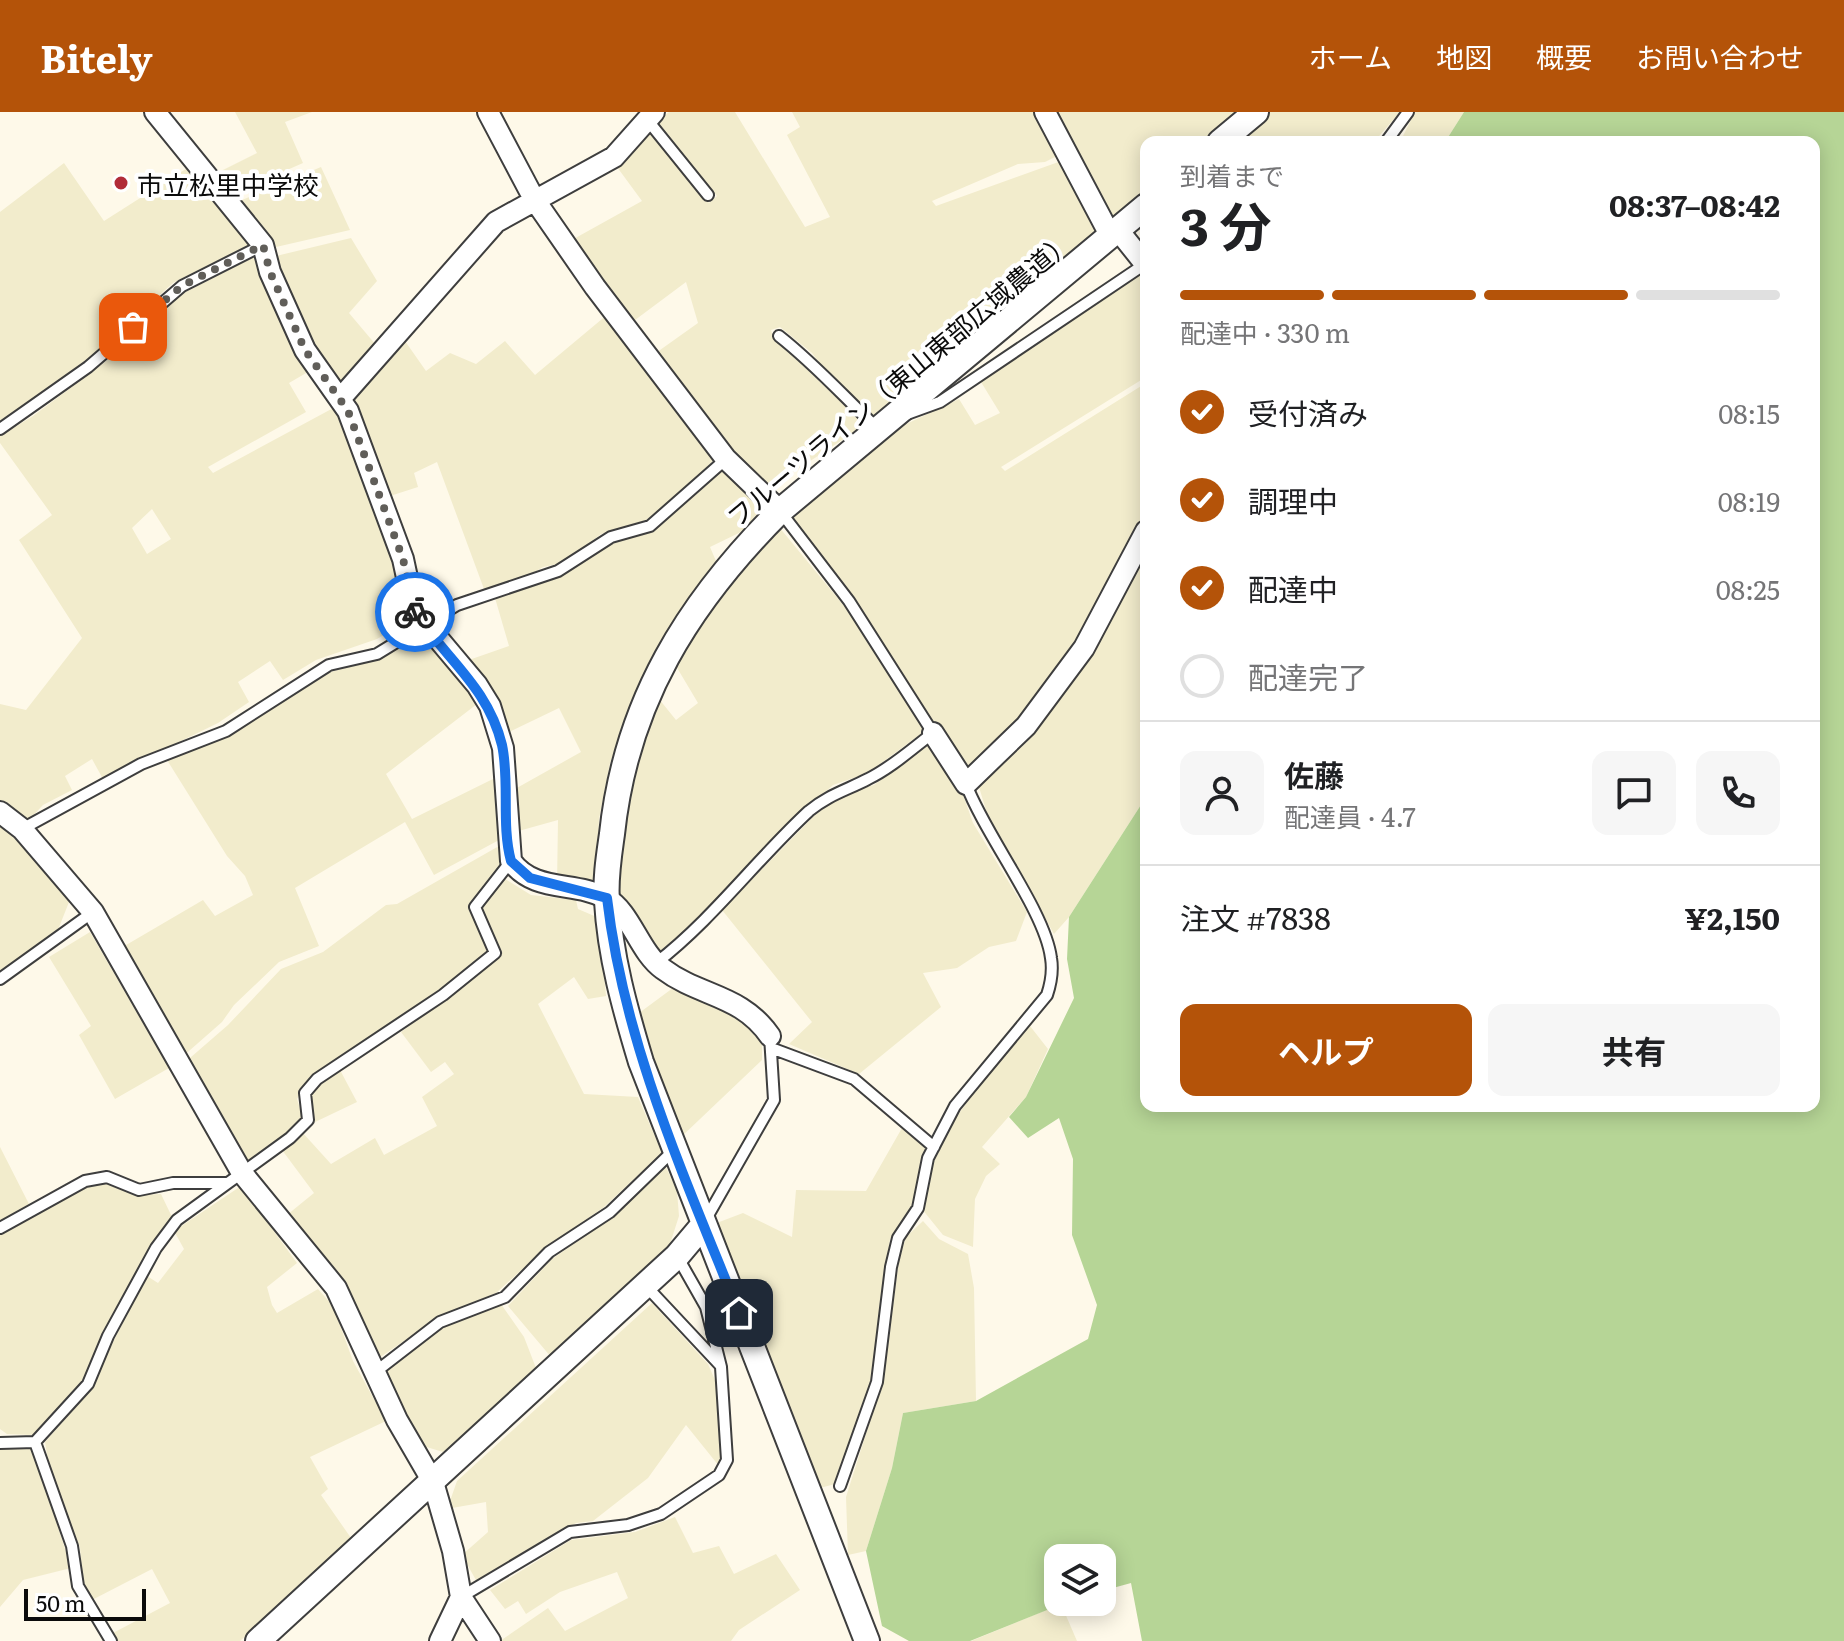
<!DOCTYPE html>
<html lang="ja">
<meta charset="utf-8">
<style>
:root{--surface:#fff;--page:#f6f6f6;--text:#202124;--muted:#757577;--line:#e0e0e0;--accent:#b45309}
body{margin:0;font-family:Literata,"Noto Sans JP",serif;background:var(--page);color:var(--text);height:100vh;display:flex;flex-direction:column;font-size:30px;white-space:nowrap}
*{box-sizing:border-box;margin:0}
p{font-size:26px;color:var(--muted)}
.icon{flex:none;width:44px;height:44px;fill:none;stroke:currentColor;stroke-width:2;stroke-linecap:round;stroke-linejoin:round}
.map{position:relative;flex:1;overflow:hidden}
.panel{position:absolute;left:1140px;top:24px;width:680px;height:976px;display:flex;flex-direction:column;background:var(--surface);border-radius:16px;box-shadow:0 4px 20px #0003}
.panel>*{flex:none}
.tools{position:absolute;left:1044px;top:1432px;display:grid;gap:16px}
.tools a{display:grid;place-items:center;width:72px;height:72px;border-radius:16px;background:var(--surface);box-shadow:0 4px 20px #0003;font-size:40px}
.scale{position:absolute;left:24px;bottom:20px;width:122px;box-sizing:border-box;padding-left:8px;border:4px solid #0b0b0b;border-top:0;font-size:22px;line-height:28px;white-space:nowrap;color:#0b0b0b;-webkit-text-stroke:6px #fff;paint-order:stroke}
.pin{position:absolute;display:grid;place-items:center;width:68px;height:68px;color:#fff;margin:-34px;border-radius:16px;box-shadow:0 4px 12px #0006}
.courier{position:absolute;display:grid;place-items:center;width:80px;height:80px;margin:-40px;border:6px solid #1a73e8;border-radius:50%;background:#fff;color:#222;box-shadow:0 2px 10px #0007}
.head em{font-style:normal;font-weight:700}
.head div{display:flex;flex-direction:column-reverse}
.head{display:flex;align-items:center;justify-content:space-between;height:136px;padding:0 40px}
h1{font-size:52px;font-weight:700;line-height:60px}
.bar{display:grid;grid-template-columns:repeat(4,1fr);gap:12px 8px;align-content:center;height:96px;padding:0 40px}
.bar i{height:10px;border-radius:6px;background:var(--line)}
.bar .current{background:var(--accent)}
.bar p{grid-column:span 4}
.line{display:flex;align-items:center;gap:20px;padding:0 40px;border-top:2px solid var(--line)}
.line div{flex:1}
.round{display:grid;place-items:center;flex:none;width:84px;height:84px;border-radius:16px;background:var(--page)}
ol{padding:0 40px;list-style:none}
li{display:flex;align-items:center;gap:24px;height:88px}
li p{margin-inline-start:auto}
li .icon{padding:8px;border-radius:50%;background:var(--accent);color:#fff;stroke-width:4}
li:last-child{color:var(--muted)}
li i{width:44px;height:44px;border:4px solid var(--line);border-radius:50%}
.primary-button{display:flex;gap:16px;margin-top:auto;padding:16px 40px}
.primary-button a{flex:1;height:92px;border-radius:16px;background:var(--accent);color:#fff;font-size:32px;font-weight:700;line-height:92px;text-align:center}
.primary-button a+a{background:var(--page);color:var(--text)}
header{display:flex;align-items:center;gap:48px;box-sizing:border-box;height:112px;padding:0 40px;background:var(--accent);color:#fff}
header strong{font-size:38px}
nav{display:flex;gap:44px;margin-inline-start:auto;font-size:28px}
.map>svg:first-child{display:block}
.farmland{fill:#f2eccc;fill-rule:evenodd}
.forest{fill:#b6d596}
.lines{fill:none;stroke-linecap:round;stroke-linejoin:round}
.service-casing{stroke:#3e3e3e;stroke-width:14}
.minor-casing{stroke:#3e3e3e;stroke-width:24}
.tertiary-casing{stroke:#3e3e3e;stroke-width:28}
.service{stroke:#fff;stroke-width:10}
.minor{stroke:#fff;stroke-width:20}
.tertiary{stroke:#fff;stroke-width:24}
.done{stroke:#605e59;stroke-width:8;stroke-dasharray:0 14.4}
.route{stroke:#1a73e8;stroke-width:10}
.poi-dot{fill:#b12c39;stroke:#fff;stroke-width:3}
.labels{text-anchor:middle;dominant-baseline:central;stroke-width:8;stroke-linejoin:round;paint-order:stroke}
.poi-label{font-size:26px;fill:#0b0b0b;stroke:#fff;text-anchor:start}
.street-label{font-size:26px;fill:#0b0b0b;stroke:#fff}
</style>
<header>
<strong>Bitely</strong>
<nav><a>ホーム</a><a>地図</a><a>概要</a><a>お問い合わせ</a></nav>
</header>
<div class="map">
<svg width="1844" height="1529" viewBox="0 0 1844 1529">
<rect width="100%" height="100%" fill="#fef9e9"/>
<path class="farmland" d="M 235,0 L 312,0 L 285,10 L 303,51 L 235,81 L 219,60 L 257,41 Z
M 669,0 L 735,0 L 805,115 L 830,105 L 787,23 L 800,15 L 792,0 L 1039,0 L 1061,42 L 1045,50 L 1018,52 L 932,89 L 936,94 L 1064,48 L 1100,119 L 874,307 L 830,265 L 812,241 L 780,215 L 771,218 L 773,225 L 865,313 L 766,378 L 653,243 L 698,211 L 686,170 L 631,211 L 570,129 L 642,89 L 617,55 L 647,16 L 709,91 L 717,84 L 656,10 Z
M 1051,0 L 1243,0 L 1207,30 L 1146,30 L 1146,82 L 1110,112 Z
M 1268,0 L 1400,0 L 1374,30 L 1234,30 Z
M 1415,0 L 1464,0 L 1445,30 L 1400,30 Z
M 64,51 L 104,109 L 192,53 L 253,131 L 173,171 L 69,264 L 0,310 L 0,100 Z
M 321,55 L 350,118 L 276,135 L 242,88 Z
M 351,126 L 377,169 L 349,201 L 376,233 L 342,276 L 311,233 L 276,144 Z
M 258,143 L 313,257 L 289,271 L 306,300 L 208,355 L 213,361 L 337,294 L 398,444 L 407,509 L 377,527 L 316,548 L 283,568 L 270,549 L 238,570 L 249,590 L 218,611 L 103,667 L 92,647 L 65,664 L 72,678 L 43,693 L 29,708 L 0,688 L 0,592 L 26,598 L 82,526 L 19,428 L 52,403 L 0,331 L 0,324 L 33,304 L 105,250 L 170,188 ZM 152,397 L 171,427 L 147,442 L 132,416 Z
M 1143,160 L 1146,265 L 1001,355 L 1005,359 L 1146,271 L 1146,407 L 1077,531 L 1019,612 L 968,663 L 836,463 L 787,405 L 902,314 L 959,287 L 975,313 L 1000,301 L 981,270 Z
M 608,202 L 716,345 L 691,373 L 646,408 L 601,422 L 564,451 L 543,455 L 519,470 L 484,477 L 437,350 L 414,361 L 418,375 L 390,384 L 350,287 L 405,229 L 426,259 L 450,241 L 476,252 L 505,229 L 535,263 Z
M 723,354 L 760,398 L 743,419 L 710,435 L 716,449 L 654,540 L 643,564 L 610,651 L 599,707 L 596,778 L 557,772 L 558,708 L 515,720 L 515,677 L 581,640 L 559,596 L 507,621 L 466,549 L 509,534 L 495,486 L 567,461 L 612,430 L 653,417 L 698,381 Z
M 779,415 L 845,495 L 926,618 L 868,661 L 833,673 L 766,734 L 688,820 L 658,843 L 618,791 L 618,759 L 638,624 L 659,587 L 676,608 L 698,591 L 673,549 L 718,477 Z
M 1146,439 L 1146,685 L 1069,805 L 1054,822 L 989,708 L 979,675 L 1027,630 L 1089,546 Z
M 415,522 L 449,553 L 477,592 L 386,662 L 412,707 L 497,665 L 499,728 L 434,763 L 405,710 L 295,776 L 319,834 L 279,850 L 234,893 L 222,910 L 181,946 L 121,836 L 203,788 L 215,804 L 253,783 L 245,764 L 227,744 L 167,648 L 235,621 L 320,563 L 378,547 Z
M 932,630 L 960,674 L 973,711 L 1027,800 L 1016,829 L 989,835 L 957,856 L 923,861 L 941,895 L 859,962 L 789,932 L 812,910 L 722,798 L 814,704 L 841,682 L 874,673 Z
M 0,712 L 19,725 L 69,790 L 54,828 L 0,864 Z
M 499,734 L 503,752 L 469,795 L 488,839 L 443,878 L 319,961 L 304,974 L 297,987 L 303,1006 L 285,1026 L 247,1052 L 183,952 L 228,913 L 281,857 L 323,840 L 386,793 L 397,792 Z
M 505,767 L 531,783 L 576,788 L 578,797 L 599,806 L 606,884 L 588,887 L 574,865 L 538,892 L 584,982 L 638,985 L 662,1041 L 604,1095 L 547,1135 L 496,1181 L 441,1204 L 370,1252 L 282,1107 L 314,1081 L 282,1038 L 302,1020 L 331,1052 L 375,1026 L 384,1043 L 437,1014 L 422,985 L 454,962 L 445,950 L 431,960 L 401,920 L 467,871 L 498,839 L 479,797 Z
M 90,820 L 169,956 L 115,987 L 79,923 L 91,914 L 49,845 Z
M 677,873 L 732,901 L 762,927 L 762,948 L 679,1027 L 635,904 Z
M 1030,914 L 1048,937 L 1026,985 L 982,1035 L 1000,1052 L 986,1064 L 975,1087 L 973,1135 L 943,1123 L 922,1097 L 933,1050 L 953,1010 L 993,953 Z
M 340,958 L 357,990 L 313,1011 L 307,988 L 319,971 Z
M 902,1016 L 927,1037 L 912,1094 L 890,1127 L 873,1265 L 835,1372 L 820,1376 L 714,1112 L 743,1101 L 792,1125 L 796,1078 L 866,1079 Z
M 0,1035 L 29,1092 L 0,1109 Z
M 665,1053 L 677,1079 L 679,1104 L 670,1132 L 551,1245 L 508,1194 L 552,1147 L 608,1108 Z
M 107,1071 L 137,1083 L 161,1082 L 172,1105 L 98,1230 L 96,1247 L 81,1275 L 35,1323 L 7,1322 L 0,1317 L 0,1122 L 85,1074 Z
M 241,1074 L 297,1151 L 267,1175 L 272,1193 L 277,1201 L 318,1177 L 333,1194 L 353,1249 L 386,1309 L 310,1345 L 328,1377 L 321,1383 L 351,1426 L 240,1529 L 117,1529 L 113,1521 L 170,1491 L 152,1457 L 90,1489 L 83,1472 L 80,1435 L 51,1367 L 45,1330 L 67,1305 L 110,1236 L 147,1164 L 158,1171 L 184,1137 L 174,1119 Z
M 923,1109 L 939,1127 L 968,1142 L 974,1176 L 976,1289 L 903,1301 L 892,1356 L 866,1439 L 848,1443 L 846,1385 L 883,1268 L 899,1149 L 906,1125 Z
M 652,1191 L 708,1252 L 718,1275 L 725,1340 L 719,1354 L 686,1313 L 648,1366 L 593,1409 L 576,1411 L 477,1470 L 462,1443 L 488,1420 L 486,1390 L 452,1396 L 450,1389 L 457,1369 Z
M 501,1192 L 524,1225 L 536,1256 L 469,1321 L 443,1340 L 420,1333 L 378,1258 L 442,1215 Z
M 0,1336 L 33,1336 L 71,1456 L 23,1468 L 0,1495 Z
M 675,1405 L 693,1441 L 719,1434 L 734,1462 L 776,1442 L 800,1478 L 739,1518 L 731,1529 L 500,1529 L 548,1496 L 565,1519 L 628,1486 L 617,1460 L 560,1480 L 526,1502 L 518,1489 L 505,1497 L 490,1478 L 571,1428 L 635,1420 Z
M 1061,1492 L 1077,1529 L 971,1529 Z"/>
<path class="forest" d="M 1464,0 L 1844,0 L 1844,1529 L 1142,1529 L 1131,1471 L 1102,1479 L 1102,1446 L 1058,1446 L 1058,1490 L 1067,1490 L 970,1529 L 909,1529 L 882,1514 L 866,1439 L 892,1356 L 903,1301 L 976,1289 L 1088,1227 L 1097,1193 L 1072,1123 L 1073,1047 L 1059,1006 L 1028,1026 L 1009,1005 L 1026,985 L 1074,886 L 1067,847 L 1069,805 L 1146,685 L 1146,994 L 1814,994 L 1814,30 L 1445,30 Z"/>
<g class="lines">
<g class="service-casing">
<path id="service" d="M 645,5 L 708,83
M 1386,30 L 1408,0
M 779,224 C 815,252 846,287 879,318
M 907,302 L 940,290 L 1145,152
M 0,317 L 88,255 L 182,174 L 263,133
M 22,717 L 141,652 L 226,619 L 329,553 L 377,542 L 457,493 L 558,459 L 611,425 L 650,414 L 726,347
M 656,851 C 713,807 756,748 809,699 C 828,683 847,678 868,667 C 891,656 913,636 933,621 L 849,489 L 780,399
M 0,867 L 93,800
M 771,936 L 854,967 L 934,1035
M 706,1107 L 774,988 L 770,924
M 0,1116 L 85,1069 L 107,1065 L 139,1078 L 173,1071 L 227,1071
M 646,1174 L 720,1253
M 374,1261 L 440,1210 L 505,1185 L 549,1140 L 610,1100 L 675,1037
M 35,1330 L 72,1434 L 78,1474 L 111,1529
M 0,1331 L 35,1330 L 88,1272 L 108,1224 L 156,1136 L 177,1108 L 290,1026 L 308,1008 L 305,981 L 317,967 L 443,883 L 495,841 L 475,795 L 511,749
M 840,1374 L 877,1270 L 891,1155 L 898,1126 L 918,1096 L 928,1046 L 955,994 L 1047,883 C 1051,871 1053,858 1051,846 C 1045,799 985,723 966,672
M 461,1485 L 570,1420 L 628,1413 L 661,1402 L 719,1363 L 727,1348 L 721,1255 L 706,1195 L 677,1144"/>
</g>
<g class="minor-casing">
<path id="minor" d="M 155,0 L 263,133 L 270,160 L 305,238 L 348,299 L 403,447 L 414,498 L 477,573 L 490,594 L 503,636 L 511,749 C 534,781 575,769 606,786 C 631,800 639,840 663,857 C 700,885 741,882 770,924
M 488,0 L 534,87 L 595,175 L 726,347 L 780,399
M 1045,0 L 1110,123
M 1118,118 L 1146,153
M 340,287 L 496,110 L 614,45 L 654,0
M 933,621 L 966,672 L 1026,614 L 1084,536 L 1146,419
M 0,700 L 22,717 L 93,800 L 242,1061 L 336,1176 L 397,1308 L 433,1370 L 453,1439 L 461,1485 L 490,1529
M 440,1529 L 461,1485"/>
</g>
<g class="tertiary-casing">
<path id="tertiary" d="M 1220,30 L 1256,0
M 258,1529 L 677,1144 L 704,1112
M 867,1529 L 641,950 C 625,897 610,844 607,789 C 605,767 609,743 612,722 C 626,590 688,491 780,399 L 1146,94"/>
</g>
<use href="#service" class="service"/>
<use href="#minor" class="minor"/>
<use href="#tertiary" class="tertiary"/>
</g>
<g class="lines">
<path class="done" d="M 133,215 L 182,174 L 263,133 L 270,160 L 305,238 L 348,299 L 403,447 L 415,500"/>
<path class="route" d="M 415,500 C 446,547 488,575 502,633 C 510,670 501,712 511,749 L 530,766 L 607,786 C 624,932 685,1066 739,1201"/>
</g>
<circle class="poi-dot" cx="121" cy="71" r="8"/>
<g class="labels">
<g class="poi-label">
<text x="137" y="71">市立松里中学校</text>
</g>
<g class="street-label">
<text transform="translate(899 266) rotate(-40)">フルーツライン（東山東部広域農道）</text>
</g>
</g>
</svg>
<div class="tools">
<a><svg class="icon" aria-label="layers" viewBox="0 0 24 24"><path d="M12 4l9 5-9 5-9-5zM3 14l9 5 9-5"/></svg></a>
</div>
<div class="scale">50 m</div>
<div class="pin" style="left:133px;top:215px;background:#ea580c"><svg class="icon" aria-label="bag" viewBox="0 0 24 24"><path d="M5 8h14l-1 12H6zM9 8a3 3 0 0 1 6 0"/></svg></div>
<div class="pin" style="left:739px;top:1201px;background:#1f2937"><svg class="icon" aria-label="home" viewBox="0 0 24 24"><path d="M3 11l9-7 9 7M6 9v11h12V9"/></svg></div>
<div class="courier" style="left:415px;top:500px"><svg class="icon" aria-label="bike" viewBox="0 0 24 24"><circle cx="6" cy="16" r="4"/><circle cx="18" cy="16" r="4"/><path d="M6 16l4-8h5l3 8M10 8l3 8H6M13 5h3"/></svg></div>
<section class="panel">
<div class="head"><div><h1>3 分</h1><p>到着まで</p></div><em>08:37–08:42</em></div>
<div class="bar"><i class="current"></i><i class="current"></i><i class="current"></i><i></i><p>配達中 · 330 m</p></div>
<ol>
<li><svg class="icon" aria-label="check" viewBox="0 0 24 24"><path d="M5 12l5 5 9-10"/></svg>受付済み<p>08:15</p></li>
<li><svg class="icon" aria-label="check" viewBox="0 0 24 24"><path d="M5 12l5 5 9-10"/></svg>調理中<p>08:19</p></li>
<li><svg class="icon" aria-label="check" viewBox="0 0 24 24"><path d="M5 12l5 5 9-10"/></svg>配達中<p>08:25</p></li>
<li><i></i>配達完了</li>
</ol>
<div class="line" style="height:144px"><a class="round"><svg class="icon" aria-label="person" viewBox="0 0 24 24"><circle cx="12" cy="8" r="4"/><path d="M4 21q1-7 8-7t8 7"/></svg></a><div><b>佐藤</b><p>配達員 · 4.7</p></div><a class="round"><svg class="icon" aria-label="chat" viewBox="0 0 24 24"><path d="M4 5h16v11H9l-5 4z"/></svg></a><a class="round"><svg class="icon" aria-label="phone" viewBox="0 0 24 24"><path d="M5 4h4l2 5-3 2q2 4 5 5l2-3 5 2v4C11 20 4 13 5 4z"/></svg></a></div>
<div class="line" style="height:104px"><div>注文 #7838</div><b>¥2,150</b></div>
<div class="primary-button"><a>ヘルプ</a><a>共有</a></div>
</section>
</div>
